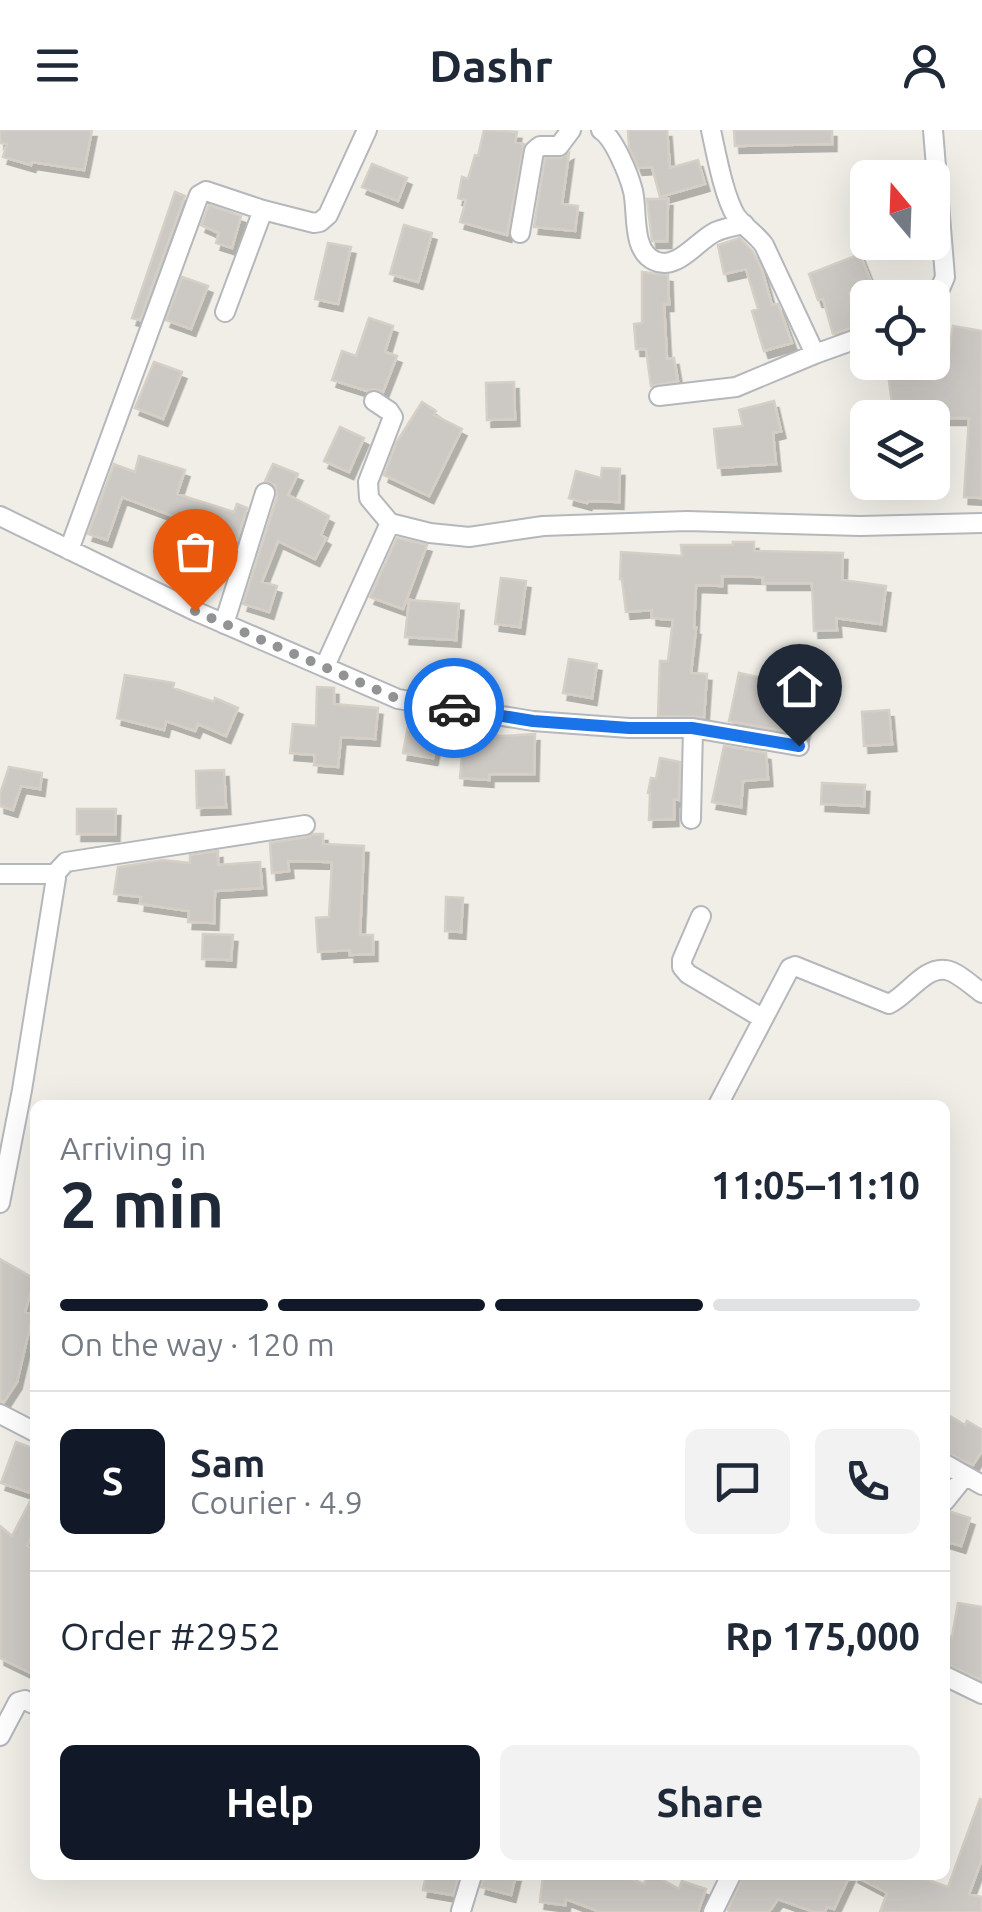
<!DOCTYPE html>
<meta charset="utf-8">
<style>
:root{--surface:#fff;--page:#f2f2f3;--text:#1f2937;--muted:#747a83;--line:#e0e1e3;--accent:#111827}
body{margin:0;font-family:Ubuntu,sans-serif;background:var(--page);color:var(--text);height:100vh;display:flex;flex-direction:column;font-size:38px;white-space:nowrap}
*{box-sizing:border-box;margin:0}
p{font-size:32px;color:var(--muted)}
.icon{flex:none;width:55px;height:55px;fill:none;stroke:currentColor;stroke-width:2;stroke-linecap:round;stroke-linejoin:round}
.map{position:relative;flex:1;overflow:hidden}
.details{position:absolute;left:30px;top:970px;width:920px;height:780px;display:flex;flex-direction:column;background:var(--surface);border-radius:15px;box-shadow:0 10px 40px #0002}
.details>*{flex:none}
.needle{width:65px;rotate:341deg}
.controls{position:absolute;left:850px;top:30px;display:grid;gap:20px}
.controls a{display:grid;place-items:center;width:100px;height:100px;border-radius:15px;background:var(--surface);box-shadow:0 10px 40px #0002;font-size:50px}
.pin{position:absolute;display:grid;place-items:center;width:85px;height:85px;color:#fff;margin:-102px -42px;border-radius:50% 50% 50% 0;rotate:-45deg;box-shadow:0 0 10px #0007}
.pin .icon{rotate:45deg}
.courier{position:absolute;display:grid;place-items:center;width:100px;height:100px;margin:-50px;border:8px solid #1a73e8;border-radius:50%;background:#fff;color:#222;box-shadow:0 2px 12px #0007}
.summary em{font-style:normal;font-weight:700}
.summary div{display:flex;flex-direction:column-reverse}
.summary{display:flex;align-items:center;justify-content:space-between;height:170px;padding:0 30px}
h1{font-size:65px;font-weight:700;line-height:75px}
.bar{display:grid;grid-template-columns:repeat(4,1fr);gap:15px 10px;align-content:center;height:120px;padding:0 30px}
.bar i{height:12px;border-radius:8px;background:var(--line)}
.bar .active{background:var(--accent)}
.bar p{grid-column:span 4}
.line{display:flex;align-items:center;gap:25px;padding:0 30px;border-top:2px solid var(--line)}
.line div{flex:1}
.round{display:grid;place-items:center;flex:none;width:105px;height:105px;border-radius:15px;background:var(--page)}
.cta{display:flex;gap:20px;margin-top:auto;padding:20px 30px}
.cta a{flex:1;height:115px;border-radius:15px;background:var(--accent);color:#fff;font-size:40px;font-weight:700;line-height:115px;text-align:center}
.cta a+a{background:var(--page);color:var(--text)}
header{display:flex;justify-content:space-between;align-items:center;height:130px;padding:0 30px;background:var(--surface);font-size:45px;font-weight:700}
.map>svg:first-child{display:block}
.building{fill:#ccc8c4;stroke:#d5cfc5;stroke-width:2.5;filter:url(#shadow)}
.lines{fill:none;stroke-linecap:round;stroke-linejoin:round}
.street-casing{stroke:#b4b7bb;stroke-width:22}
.street{stroke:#fff;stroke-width:18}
.done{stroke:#919394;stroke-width:10;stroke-dasharray:0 18}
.route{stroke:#1a73e8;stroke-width:12}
</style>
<header><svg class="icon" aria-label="menu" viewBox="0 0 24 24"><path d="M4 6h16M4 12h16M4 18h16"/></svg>Dashr<svg class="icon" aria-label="person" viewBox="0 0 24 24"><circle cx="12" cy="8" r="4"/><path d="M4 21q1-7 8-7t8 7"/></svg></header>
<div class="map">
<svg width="982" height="1782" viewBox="0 0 982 1782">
<defs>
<filter id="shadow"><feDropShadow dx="4.5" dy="7" stdDeviation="0" flood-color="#0004"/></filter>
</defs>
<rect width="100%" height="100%" fill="#f0eee7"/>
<path class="building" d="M 0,0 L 92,0 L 84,40 L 32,32 L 31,35 L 3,27 L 7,14 L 0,13 Z
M 484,0 L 517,2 L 515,12 L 524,14 L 507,105 L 460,92 L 466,70 L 458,68 L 462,47 L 468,49 L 475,25 L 478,26 Z
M 628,0 L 667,0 L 670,38 L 698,30 L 705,54 L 660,67 L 652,37 L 638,38 L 629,17 Z
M 734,0 L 832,0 L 832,14 L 735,16 Z
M 569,23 L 562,74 L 578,76 L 575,101 L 534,97 L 545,28 L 560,28 Z
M 372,34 L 407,48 L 398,71 L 362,57 Z
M 175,62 L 185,66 L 140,190 L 132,188 Z
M 647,69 L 668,69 L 667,111 L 652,111 Z
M 209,75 L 241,86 L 232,118 L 216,113 L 219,103 L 201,95 Z
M 404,95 L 432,103 L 418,152 L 390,144 Z
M 740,108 L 753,122 L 762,140 L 772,175 L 778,174 L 792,213 L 764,221 L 752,181 L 758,179 L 746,139 L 724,144 L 718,115 Z
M 328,113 L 351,117 L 338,174 L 315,169 Z
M 860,124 L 872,154 L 850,163 L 859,195 L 833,204 L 823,169 L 818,170 L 809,144 Z
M 642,142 L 668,145 L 669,174 L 664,174 L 667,229 L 674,228 L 678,251 L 651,256 L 646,219 L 636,219 L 634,194 L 642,193 Z
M 182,147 L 208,156 L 191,199 L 166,190 Z
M 369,188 L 393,196 L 385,222 L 397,226 L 383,262 L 374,259 L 367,261 L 332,250 L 342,221 L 356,226 Z
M 953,196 L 982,201 L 982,368 L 964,367 L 969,288 L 895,288 L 891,266 L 887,236 L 932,232 L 932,230 L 948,228 Z
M 154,232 L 182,242 L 163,289 L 135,278 Z
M 514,252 L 515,289 L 487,290 L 486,253 Z
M 774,271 L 781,301 L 773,303 L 776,334 L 718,338 L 714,299 L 743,296 L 739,280 Z
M 422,272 L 436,281 L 434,285 L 462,299 L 429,366 L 384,345 L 396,313 Z
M 340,297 L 364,308 L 349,342 L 324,331 Z
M 139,326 L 185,340 L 177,364 L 234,382 L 237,374 L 247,378 L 237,410 L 213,402 L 211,410 L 178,400 L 181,389 L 122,367 L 107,410 L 88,404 L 114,334 L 135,342 Z
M 273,334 L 298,344 L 288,365 L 329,386 L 321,405 L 326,408 L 315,429 L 278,411 L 262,452 L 277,456 L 269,482 L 243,474 L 277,367 L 275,355 L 265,351 Z
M 602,338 L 620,339 L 619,372 L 588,371 L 587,373 L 569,368 L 576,341 L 601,348 Z
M 397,408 L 427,415 L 403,479 L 370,467 Z
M 733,412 L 754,412 L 754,421 L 843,423 L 842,450 L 886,456 L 881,494 L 836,488 L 837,500 L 814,501 L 812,453 L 763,453 L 763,447 L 722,446 L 722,456 L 696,455 L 694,498 L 696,498 L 691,543 L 707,544 L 704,587 L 658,586 L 660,531 L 668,531 L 673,490 L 652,488 L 652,480 L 626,482 L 622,449 L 620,449 L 621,422 L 682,426 L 681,415 L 733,415 Z
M 501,448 L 526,451 L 520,497 L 495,494 Z
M 409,470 L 459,474 L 456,510 L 405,507 Z
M 569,529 L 597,534 L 592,568 L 563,563 Z
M 739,543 L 781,552 L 782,548 L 812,554 L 808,573 L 812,573 L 804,605 L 729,591 Z
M 125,545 L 174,553 L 173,558 L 214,572 L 215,568 L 238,578 L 226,606 L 198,594 L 195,601 L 166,591 L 164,600 L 117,588 Z
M 317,557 L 334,558 L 334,574 L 378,578 L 375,609 L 341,607 L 338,637 L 314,635 L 315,625 L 290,623 L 293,594 L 316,596 Z
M 889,580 L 892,614 L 864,616 L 862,582 Z
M 408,597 L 438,602 L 433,628 L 403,623 Z
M 464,603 L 503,606 L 535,604 L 534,644 L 489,644 L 489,650 L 460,648 Z
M 724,616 L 766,623 L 768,649 L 743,651 L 741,677 L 712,672 Z
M 660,628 L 680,632 L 679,670 L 674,669 L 674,689 L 649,690 L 650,664 L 648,663 L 651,648 L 656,649 Z
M 9,637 L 42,643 L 40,659 L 21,656 L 13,680 L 0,676 L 0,664 Z
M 224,640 L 226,677 L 197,678 L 196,641 Z
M 822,653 L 865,655 L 864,676 L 821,674 Z
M 77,679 L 116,679 L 115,704 L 77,704 Z
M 314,704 L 323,704 L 323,714 L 364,716 L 360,805 L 373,805 L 373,824 L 350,825 L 350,820 L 318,822 L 316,788 L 329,787 L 332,732 L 288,731 L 289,741 L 272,743 L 270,713 L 307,707 Z
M 218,721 L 218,735 L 260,732 L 262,758 L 215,761 L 214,793 L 188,792 L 189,781 L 140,774 L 141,767 L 114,764 L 118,737 L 163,730 L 190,733 L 190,725 Z
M 446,767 L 463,768 L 461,802 L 445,801 Z
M 203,804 L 233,805 L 231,830 L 202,829 Z
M 0,1129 L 35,1149 L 25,1182 L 33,1184 L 17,1252 L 4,1272 L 0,1272 Z
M 945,1283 L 965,1295 L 967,1291 L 982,1300 L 982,1321 L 973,1335 L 945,1322 Z
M 16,1312 L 35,1319 L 35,1400 L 27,1416 L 35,1420 L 35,1545 L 0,1528 L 0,1396 L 12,1406 L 34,1364 L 1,1353 Z
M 951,1382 L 970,1388 L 961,1416 L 945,1411 L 945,1383 Z
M 958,1473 L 982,1477 L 982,1550 L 945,1534 L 945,1504 L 952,1507 Z
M 980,1669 L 982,1670 L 982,1729 L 969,1764 L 982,1767 L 982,1782 L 880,1782 L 887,1763 L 853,1745 L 915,1745 L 948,1757 Z
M 426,1745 L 459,1745 L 453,1765 L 423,1760 Z
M 484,1745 L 516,1745 L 511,1765 L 481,1757 Z
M 543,1745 L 621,1745 L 644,1754 L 648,1745 L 654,1745 L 679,1759 L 682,1751 L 706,1759 L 698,1782 L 600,1782 L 566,1769 L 565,1775 L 540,1772 Z
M 743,1745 L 850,1745 L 834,1779 L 827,1777 L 825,1782 L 814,1782 L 778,1769 L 769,1782 L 730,1782 L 728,1780 Z"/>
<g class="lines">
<g class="street-casing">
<path id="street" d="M 601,0 C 614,8 629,45 633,61 C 638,82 631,121 655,131 C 677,141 697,111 715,102 C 724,98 734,96 744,94
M 711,0 C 716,23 724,67 736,86 C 743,96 755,103 764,115 L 815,224 L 868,205
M 520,103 L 534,21 L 540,16 L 559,16 L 571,0
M 932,169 L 937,166 L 945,147 L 933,0
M 225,182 L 263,80
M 659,266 L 736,257 L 815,224
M 374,271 L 389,281 L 393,287 L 368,352 L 369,368 L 390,393 L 430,403 L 469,407 L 543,396 L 687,391 L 860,396 L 982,393
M 0,386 L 195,481 L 398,569 L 533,591 L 629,598 L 693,598 L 799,616
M 69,420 L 199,65 L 206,61 L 263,80 L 314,93 L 320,92 L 328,85 L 367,0
M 224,494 L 265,363
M 325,536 L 390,393
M 691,689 L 693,598
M 0,744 L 52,744 L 56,748 L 22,960 L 0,1073
M 54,745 L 66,732 L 305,695
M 701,786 L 682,830 L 682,837 L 688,844 L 762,888
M 718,975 L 790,838 L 795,836 L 889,874 C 907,866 925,836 946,840 C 958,842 972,856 982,863
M 0,1284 L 35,1302
M 945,1334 L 982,1355
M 945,1371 L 965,1346
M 945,1546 L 982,1564
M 0,1606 L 18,1572 L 25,1570 L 35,1575
M 461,1781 L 472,1745
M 713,1782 L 731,1745"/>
</g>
<use href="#street" class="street"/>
</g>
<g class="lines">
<path class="done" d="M 195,481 L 398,569 L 454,578"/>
<path class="route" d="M 454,578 L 533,591 L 629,598 L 692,598 L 799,616"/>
</g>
</svg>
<div class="controls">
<a><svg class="needle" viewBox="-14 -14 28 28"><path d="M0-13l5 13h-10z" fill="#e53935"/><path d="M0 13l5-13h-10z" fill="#747a83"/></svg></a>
<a><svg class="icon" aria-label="locate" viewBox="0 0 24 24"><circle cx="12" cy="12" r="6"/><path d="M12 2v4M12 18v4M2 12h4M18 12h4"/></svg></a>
<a><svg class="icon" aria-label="layers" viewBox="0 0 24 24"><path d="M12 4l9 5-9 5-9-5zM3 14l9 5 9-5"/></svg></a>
</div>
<div class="pin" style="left:195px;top:481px;background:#ea580c"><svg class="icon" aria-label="bag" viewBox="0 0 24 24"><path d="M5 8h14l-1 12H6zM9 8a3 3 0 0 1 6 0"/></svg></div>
<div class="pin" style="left:799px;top:616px;background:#1f2937"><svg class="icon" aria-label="home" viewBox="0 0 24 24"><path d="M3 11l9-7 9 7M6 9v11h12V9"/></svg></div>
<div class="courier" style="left:454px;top:578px"><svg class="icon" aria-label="car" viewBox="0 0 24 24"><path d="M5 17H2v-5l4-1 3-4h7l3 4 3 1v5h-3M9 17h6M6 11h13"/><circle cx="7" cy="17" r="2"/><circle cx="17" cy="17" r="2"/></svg></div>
<section class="details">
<div class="summary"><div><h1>2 min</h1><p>Arriving in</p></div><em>11:05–11:10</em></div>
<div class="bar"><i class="active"></i><i class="active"></i><i class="active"></i><i></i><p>On the way · 120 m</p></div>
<div class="line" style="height:180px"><b class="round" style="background:var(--accent);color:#fff">S</b><div><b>Sam</b><p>Courier · 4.9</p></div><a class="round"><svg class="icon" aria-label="chat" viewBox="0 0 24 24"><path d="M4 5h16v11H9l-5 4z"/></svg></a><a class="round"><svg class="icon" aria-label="phone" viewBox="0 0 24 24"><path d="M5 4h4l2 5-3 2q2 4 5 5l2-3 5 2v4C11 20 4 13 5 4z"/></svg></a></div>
<div class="line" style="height:130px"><div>Order #2952</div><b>Rp 175,000</b></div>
<div class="cta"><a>Help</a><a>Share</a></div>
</section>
</div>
